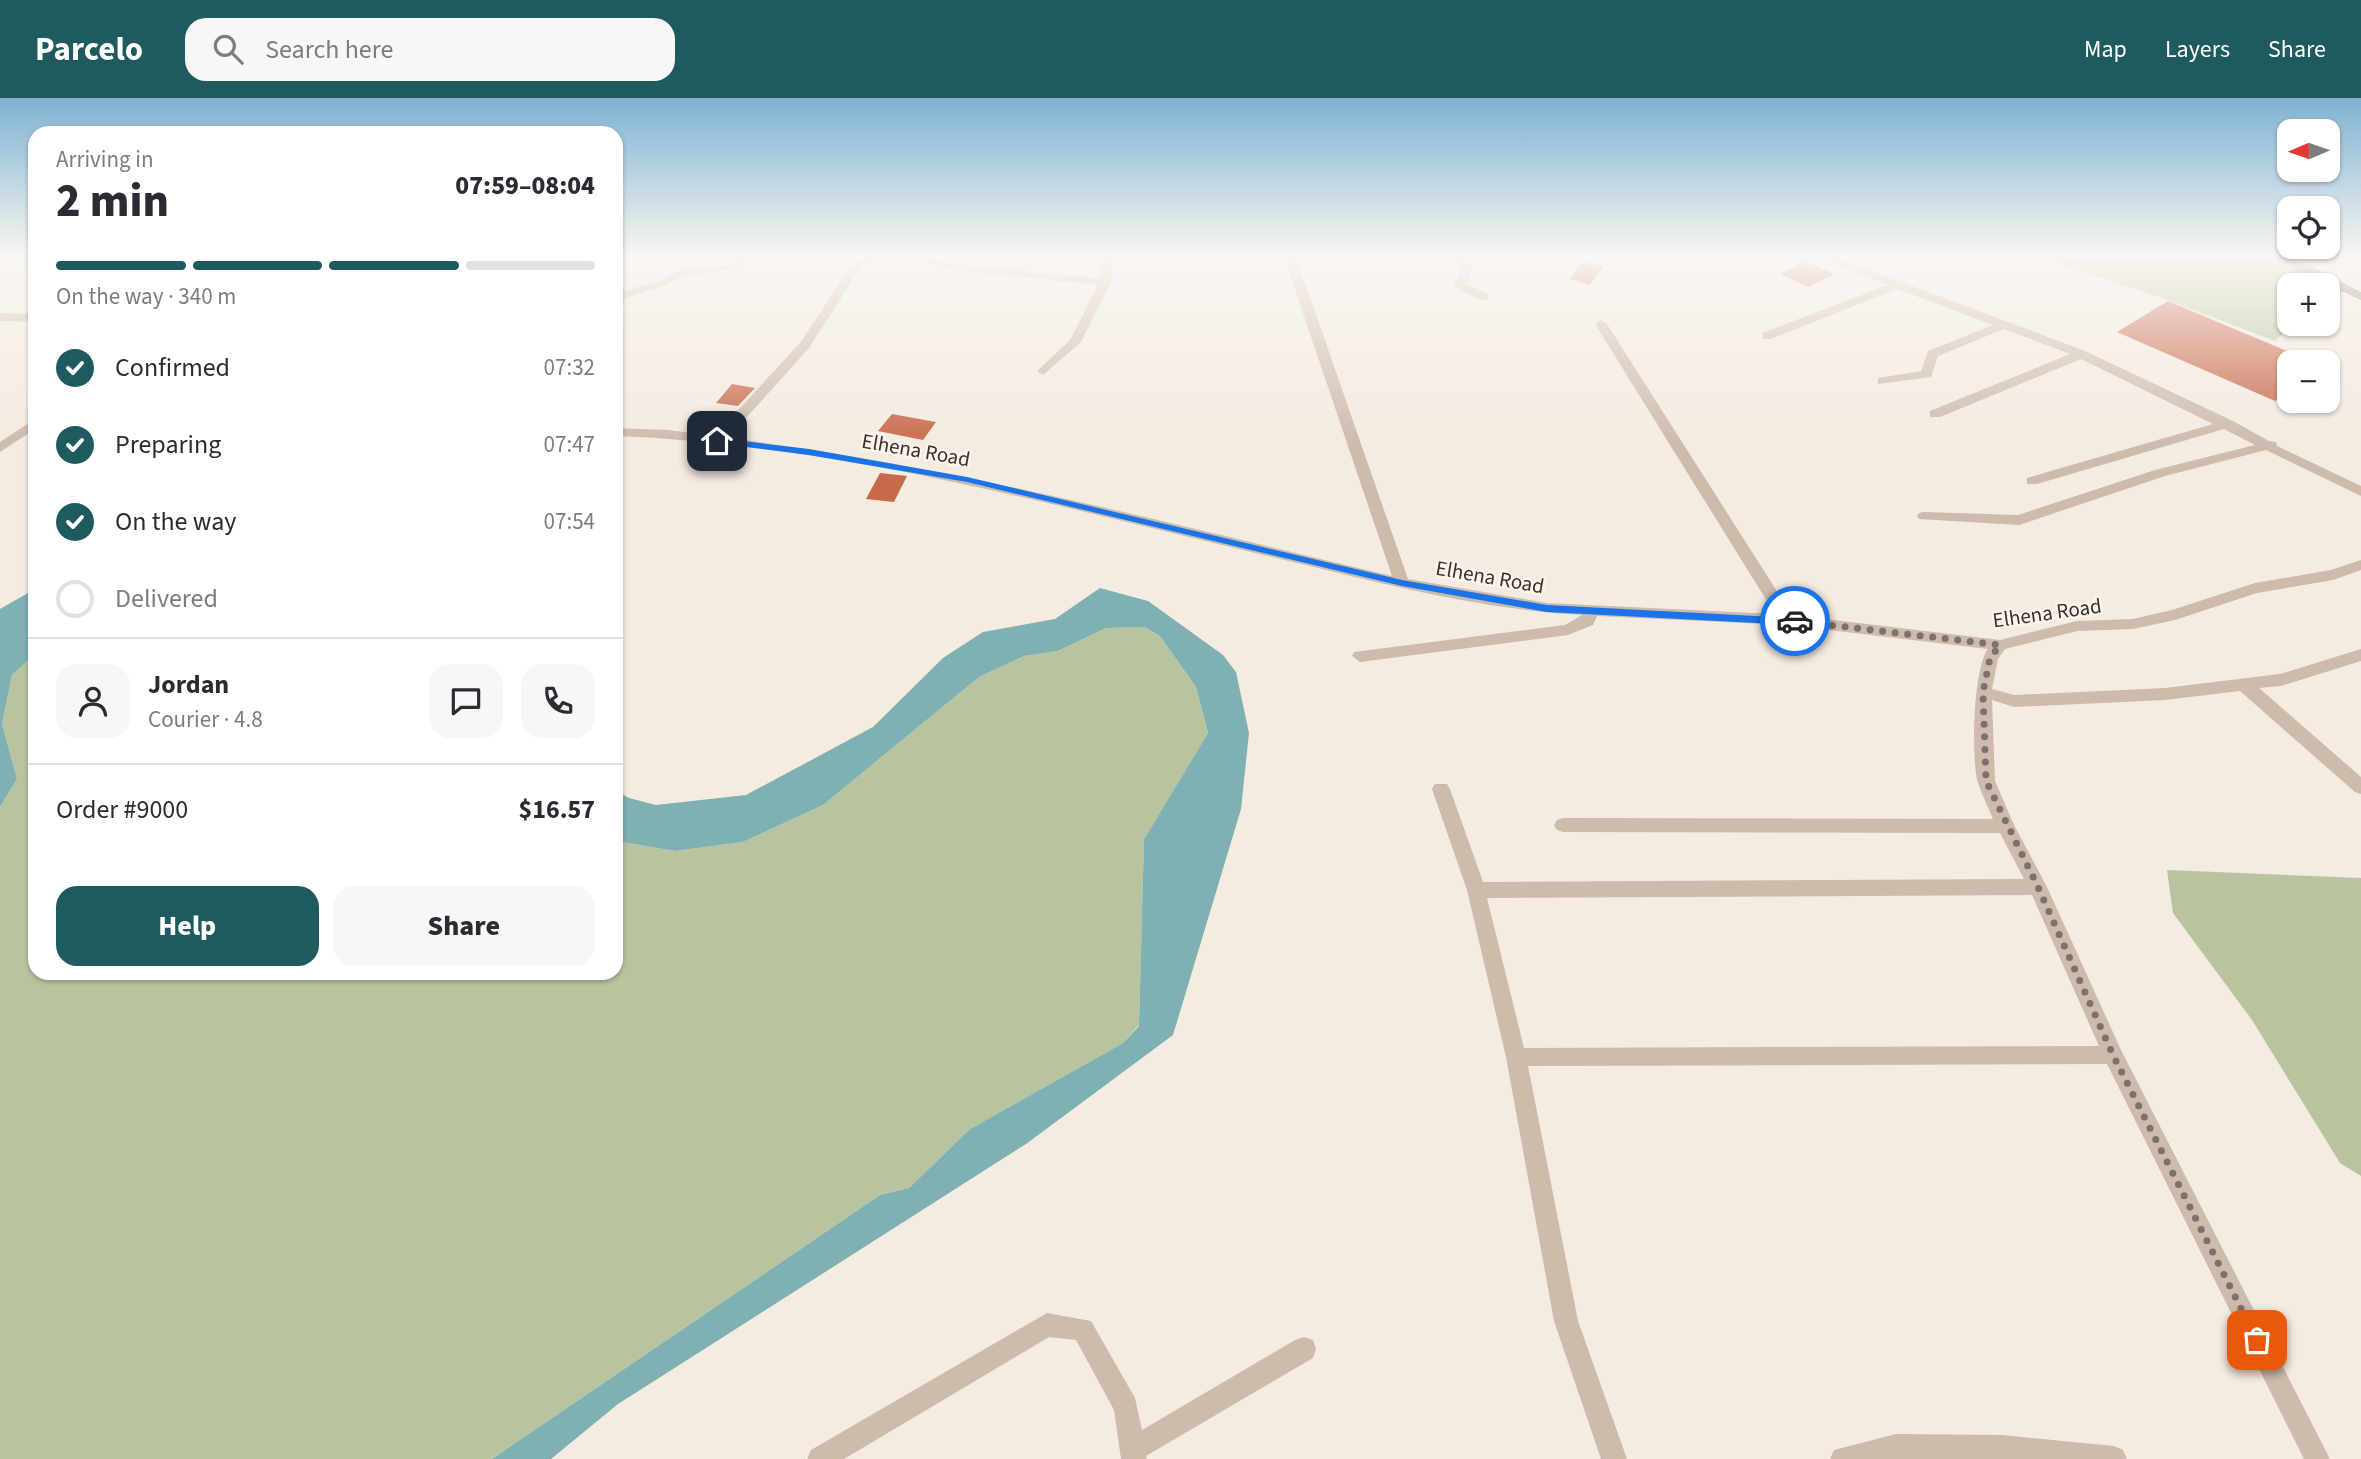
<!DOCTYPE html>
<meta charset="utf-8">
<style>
:root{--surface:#fff;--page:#f7f7f7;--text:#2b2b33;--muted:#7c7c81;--line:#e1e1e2;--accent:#1f5a5e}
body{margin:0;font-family:"Source Sans 3",sans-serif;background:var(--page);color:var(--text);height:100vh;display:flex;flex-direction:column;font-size:26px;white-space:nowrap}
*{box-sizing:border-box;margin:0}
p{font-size:23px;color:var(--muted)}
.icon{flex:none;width:38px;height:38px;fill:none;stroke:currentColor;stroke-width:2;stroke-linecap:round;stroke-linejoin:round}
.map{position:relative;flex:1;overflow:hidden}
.side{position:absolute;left:28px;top:28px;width:595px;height:854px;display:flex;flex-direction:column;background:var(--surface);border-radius:21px;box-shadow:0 2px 5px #0004}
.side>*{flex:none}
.needle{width:46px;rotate:268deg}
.controls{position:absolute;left:2277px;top:21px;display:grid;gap:14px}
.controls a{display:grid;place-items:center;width:63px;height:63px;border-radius:14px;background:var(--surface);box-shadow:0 2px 5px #0004;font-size:35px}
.pin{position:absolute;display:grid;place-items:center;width:60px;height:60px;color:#fff;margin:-30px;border-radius:14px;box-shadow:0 4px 10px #0006}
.courier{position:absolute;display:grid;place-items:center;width:70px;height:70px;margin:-35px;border:5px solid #1a73e8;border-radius:50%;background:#fff;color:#222;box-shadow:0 2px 9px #0007}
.summary em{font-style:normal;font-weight:800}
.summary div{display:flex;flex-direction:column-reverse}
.summary{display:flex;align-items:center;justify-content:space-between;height:119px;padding:0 28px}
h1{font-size:46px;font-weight:800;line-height:52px}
.bar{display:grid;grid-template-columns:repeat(4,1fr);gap:10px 7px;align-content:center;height:84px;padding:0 28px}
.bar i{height:9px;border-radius:5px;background:var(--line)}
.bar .selected{background:var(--accent)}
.bar p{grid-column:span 4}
.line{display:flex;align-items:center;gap:18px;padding:0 28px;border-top:2px solid var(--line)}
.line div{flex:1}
.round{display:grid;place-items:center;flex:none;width:74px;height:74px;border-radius:21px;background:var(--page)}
ol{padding:0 28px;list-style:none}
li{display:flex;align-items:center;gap:21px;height:77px}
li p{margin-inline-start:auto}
li .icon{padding:7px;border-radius:50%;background:var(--accent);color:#fff;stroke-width:4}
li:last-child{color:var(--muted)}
li i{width:38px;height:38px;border:4px solid var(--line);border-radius:50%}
.primary-button{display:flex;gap:14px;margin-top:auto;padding:14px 28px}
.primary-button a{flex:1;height:80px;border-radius:21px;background:var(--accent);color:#fff;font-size:28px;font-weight:800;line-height:80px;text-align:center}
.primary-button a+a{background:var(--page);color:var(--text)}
header{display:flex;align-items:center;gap:42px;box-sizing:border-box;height:98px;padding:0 35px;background:var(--accent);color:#fff}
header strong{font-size:33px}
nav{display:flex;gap:38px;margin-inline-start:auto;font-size:24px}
.search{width:490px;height:63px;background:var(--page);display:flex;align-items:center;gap:18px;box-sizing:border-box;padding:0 24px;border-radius:21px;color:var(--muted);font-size:26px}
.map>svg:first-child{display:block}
.green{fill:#b8c4a0}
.water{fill:#7fb0b2}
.building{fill:#c8694b}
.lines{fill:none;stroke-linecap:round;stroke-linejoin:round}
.minor{fill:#cdbbac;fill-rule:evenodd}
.major{fill:#7d675c;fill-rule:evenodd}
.route{fill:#1a73e8}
.done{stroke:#7c716b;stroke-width:7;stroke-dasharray:0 12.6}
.labels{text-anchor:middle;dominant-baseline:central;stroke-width:5;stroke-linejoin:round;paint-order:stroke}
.street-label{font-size:21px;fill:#3b302b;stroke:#fbf5ee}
</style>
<header>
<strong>Parcelo</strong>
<div class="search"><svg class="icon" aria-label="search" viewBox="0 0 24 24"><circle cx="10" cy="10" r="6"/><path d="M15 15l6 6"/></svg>Search here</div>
<nav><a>Map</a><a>Layers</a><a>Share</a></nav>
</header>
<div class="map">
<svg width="2361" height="1361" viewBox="0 0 2361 1361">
<rect width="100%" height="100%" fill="#f4ebe1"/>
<path class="green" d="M 2055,159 L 2279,159 L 2332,189 L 2328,194 L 2328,187 L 2289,187 L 2289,226 L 2294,226 L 2275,243 L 2162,200 L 2052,164 Z
M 1145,529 L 1160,538 L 1196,589 L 1208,635 L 1144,741 L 1139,927 L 1123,945 L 970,1031 L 909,1090 L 880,1097 L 492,1361 L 0,1361 L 0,709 L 17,681 L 2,626 L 12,577 L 35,556 L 35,875 L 616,875 L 616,743 L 675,753 L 743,744 L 823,707 L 979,579 L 1024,558 L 1058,553 L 1106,530 Z
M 2167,772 L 2361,780 L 2361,1078 L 2340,1065 L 2252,922 L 2173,815 Z"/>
<path class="water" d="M 1100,490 L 1148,503 L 1223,557 L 1236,574 L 1249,635 L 1241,711 L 1173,937 L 1026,1046 L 618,1306 L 551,1361 L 492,1361 L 880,1097 L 909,1090 L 970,1031 L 1123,945 L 1139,928 L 1144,741 L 1208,635 L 1196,589 L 1160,538 L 1145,529 L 1106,530 L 1058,553 L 1024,558 L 979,579 L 823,707 L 743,744 L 675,753 L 616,743 L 616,693 L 629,700 L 656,707 L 746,697 L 873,629 L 943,560 L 983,534 L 1055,521 Z
M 35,491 L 35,556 L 12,577 L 2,626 L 17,681 L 0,709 L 0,511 Z"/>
<path class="building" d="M 1583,163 L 1603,169 L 1590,187 L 1569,181 Z
M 1805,163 L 1834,176 L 1809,189 L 1780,176 Z
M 2168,203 L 2289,254 L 2289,293 L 2275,303 L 2117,234 Z
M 732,286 L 755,290 L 738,308 L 716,305 Z
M 892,316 L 936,324 L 923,342 L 878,333 Z
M 880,375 L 907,378 L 894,404 L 866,401 Z"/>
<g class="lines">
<path class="minor" d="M 738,159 L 750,159 L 740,170 L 684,178 L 667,187 L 616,203 L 616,195 L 659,183 L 677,173 L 719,169 L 732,165 Z
M 864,159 L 878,159 L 859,172 L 809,250 L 728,340 C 952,368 1172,426 1392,478 L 1284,159 L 1296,159 L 1408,481 L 1547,505 L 1775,516 L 1595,226 L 1601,222 L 1607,226 L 1792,517 L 2000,542 L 2077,523 L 2133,521 L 2172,512 L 2255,485 L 2331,472 L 2361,462 L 2361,472 L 2333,482 L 2257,495 L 2175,522 L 2133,531 L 2077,533 L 2005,551 L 1998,561 L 1992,591 L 2014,597 L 2165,590 L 2280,576 L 2361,551 L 2361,563 L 2281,588 L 2259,590 L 2361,679 L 2361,696 L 2355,694 L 2240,593 L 2165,602 L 2014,609 L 1992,602 L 1995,683 L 2014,727 L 2047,789 L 2121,952 L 2330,1361 L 2304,1361 L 2107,966 L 1528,968 L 1578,1223 L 1627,1361 L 1601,1361 L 1554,1223 L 1506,959 L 1467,792 L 1432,691 L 1435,686 L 1447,686 L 1450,691 L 1483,784 L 2024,781 L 2000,735 L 1563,734 L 1557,732 L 1554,727 L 1557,722 L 1563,720 L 1993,721 C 1988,709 1982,697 1978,685 C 1971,662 1973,570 1988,551 L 1787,527 L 1597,518 L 1593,527 L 1568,537 L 1360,564 L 1352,558 L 1354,554 L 1565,527 L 1582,517 C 1471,511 1362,480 1255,455 C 1045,405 832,346 616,338 L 616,330 L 668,332 L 714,338 L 800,245 L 851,168 ZM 2032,797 L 2099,948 L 1524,950 L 1487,800 Z
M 898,159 L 924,159 L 964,167 L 1100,180 L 1102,159 L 1114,159 L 1111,184 L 1081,244 L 1043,277 L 1037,273 L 1070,242 L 1098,187 L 964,173 Z
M 1453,159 L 1466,159 L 1474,168 L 1466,186 L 1488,196 L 1488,202 L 1480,202 L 1456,189 L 1454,187 L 1462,169 Z
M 1504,159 L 1516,159 L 1509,164 L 1505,163 Z
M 1818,159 L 1835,159 L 2085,253 L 2233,323 L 2269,343 L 2276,344 L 2277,348 L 2361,388 L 2361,398 L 2266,352 L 2165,378 L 2019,427 L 1919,421 L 1917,418 L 1919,415 L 1924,414 L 2018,417 L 2155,372 L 2255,347 L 2224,331 L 2037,386 L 2027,386 L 2027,380 L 2213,326 L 2081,261 L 1940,319 L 1930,319 L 1930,313 L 2070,256 L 2004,231 L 1938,258 L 1931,279 L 1878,286 L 1878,280 L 1921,273 L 1928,253 L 1993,227 L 1897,191 L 1771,241 L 1763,241 L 1763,235 L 1887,187 Z
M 2318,159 L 2333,159 L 2308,174 L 2300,174 L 2300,170 Z
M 0,215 L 35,216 L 35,224 L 0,223 Z
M 35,321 L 35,331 L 0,354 L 0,344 Z
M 1047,1215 L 1091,1223 L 1135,1300 L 1142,1332 L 1295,1242 L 1304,1239 L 1313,1242 L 1316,1251 L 1313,1260 L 1146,1358 L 1147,1361 L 1121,1361 L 1114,1312 L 1076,1242 L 1049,1239 L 844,1361 L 807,1361 L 811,1352 Z
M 1896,1336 L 2001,1337 L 2114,1348 L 2123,1352 L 2127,1361 L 1830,1361 L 1834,1352 Z"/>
<path class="major" d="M 2278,159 C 2299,159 2340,184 2361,194 L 2361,202 L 2300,174 Z"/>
</g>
<linearGradient id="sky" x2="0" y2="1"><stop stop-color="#7eb2d2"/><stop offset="0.45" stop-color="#faf6f2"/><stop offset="1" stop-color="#faf6f2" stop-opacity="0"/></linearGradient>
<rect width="2361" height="350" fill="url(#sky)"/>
<path class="route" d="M 717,340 L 809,351 L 967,379 L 1402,482 L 1547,507 L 1795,520 L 1800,523 L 1795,527 L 1547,514 L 1402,488 L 967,384 L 809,357 L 714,345 L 714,341 Z"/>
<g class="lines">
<path class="done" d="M 1795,523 L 2000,547 L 1990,560 L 1983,594 L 1986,683 L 2038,789 L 2113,957 L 2257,1242"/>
</g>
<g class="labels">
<g class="street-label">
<text transform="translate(916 352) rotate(10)">Elhena Road</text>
<text transform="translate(1490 479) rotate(10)">Elhena Road</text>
<text transform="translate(2047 515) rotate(-8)">Elhena Road</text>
</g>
</g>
</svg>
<div class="controls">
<a><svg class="needle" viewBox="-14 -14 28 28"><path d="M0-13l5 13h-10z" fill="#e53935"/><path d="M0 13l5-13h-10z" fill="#7c7c81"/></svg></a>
<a><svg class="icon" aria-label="locate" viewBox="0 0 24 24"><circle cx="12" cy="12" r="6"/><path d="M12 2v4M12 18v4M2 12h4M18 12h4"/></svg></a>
<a>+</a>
<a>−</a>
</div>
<div class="pin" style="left:2257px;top:1242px;background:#ea580c"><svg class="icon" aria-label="bag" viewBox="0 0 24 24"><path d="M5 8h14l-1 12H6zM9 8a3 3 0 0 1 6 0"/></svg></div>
<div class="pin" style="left:717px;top:343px;background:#1f2937"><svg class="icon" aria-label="home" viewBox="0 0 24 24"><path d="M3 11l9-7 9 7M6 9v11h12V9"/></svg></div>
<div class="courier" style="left:1795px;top:523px"><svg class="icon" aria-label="car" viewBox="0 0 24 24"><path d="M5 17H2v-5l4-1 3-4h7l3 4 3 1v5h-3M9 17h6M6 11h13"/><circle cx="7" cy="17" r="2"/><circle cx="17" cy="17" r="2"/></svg></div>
<section class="side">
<div class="summary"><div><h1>2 min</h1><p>Arriving in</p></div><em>07:59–08:04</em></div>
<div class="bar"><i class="selected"></i><i class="selected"></i><i class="selected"></i><i></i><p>On the way · 340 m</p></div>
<ol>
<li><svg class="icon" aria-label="check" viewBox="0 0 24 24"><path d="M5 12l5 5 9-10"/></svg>Confirmed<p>07:32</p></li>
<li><svg class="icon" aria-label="check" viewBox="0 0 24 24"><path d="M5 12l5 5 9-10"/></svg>Preparing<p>07:47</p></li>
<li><svg class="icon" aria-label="check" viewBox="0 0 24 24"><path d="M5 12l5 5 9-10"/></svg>On the way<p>07:54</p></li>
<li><i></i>Delivered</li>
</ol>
<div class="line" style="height:126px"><a class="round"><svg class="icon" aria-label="person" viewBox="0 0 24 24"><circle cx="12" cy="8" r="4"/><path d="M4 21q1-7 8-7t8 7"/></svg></a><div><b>Jordan</b><p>Courier · 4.8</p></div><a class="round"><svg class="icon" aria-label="chat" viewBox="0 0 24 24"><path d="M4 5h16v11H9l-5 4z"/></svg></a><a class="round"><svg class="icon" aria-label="phone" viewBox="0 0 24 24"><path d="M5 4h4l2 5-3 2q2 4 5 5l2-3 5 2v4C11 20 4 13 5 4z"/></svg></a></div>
<div class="line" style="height:91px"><div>Order #9000</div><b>$16.57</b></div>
<div class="primary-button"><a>Help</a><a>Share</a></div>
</section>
</div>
